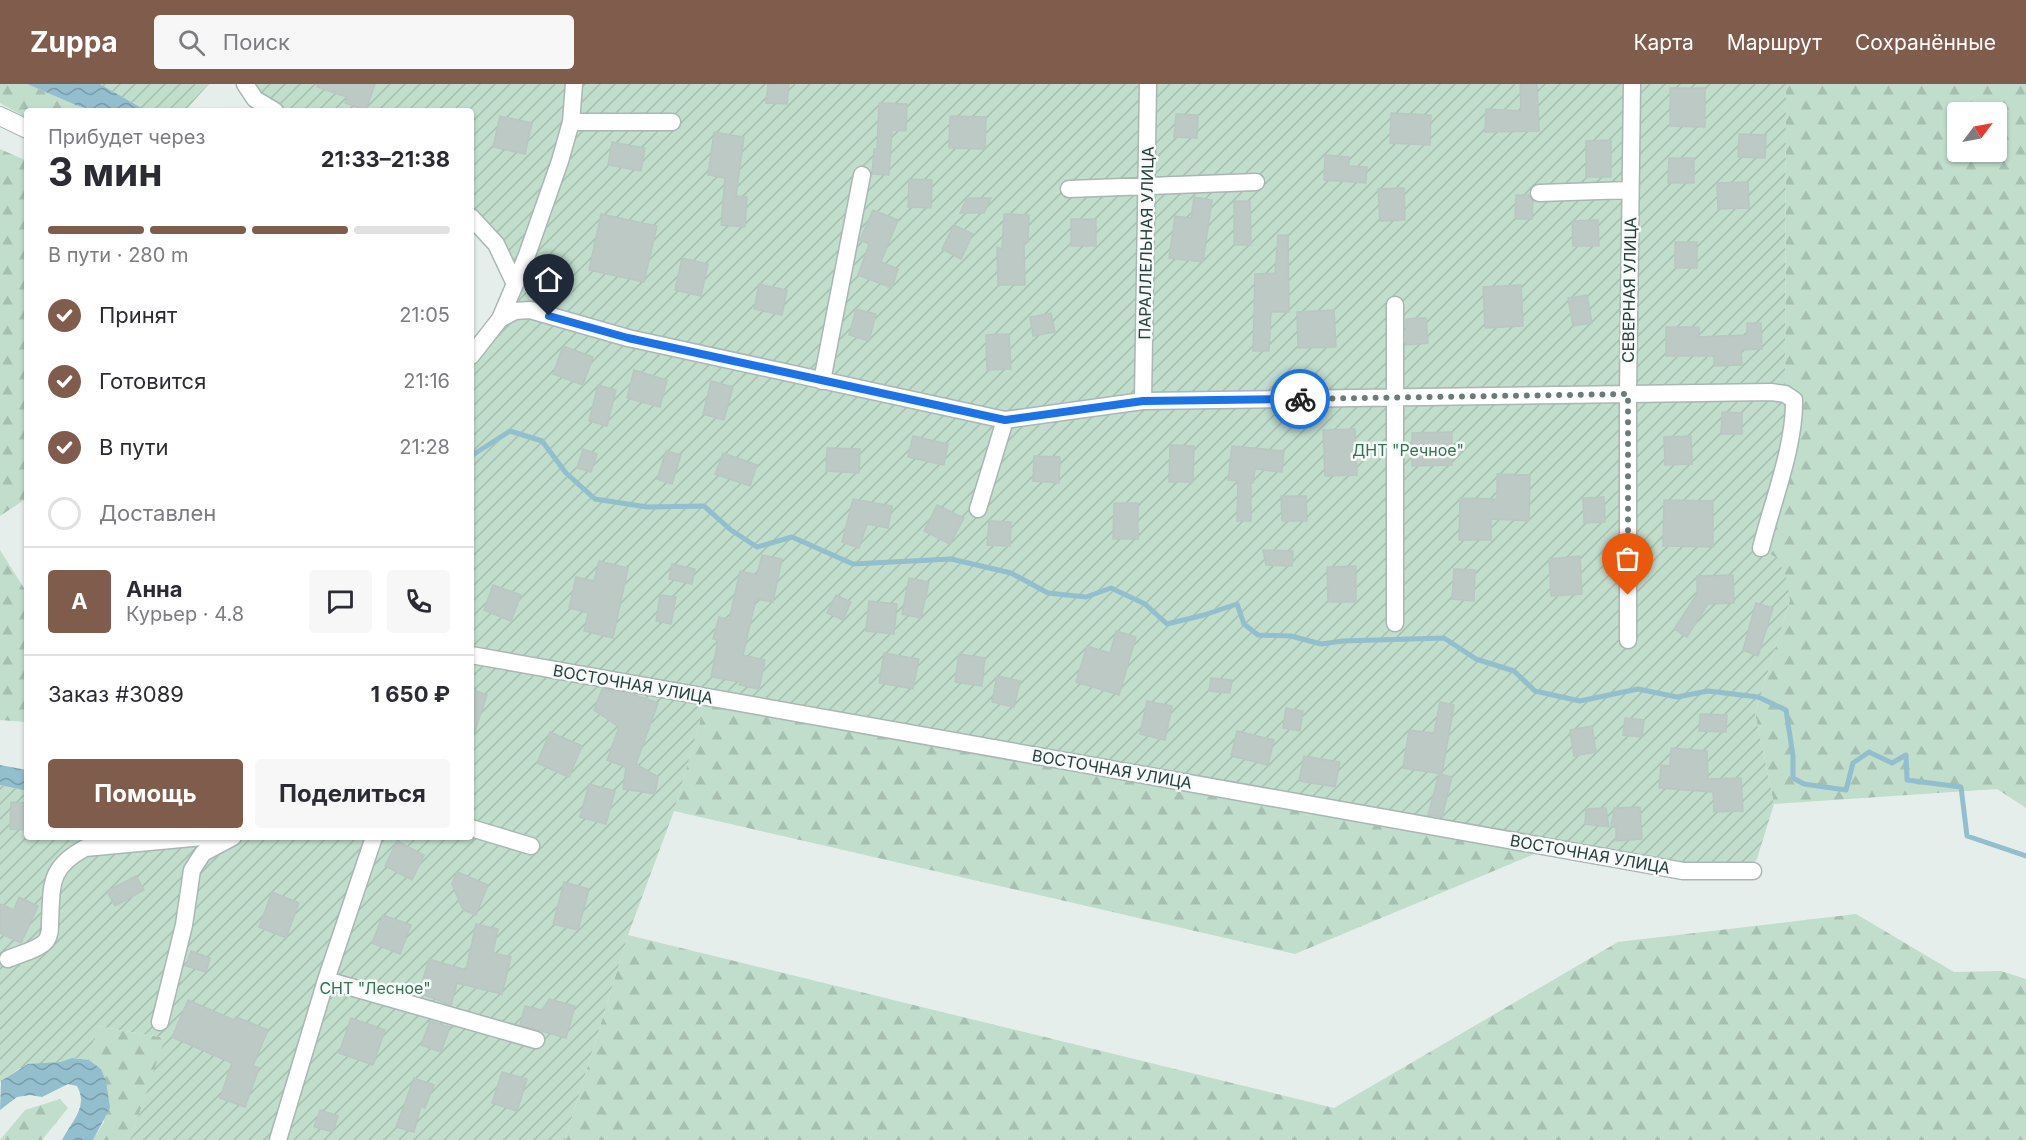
<!DOCTYPE html>
<html lang="ru">
<meta charset="utf-8">
<style>
:root{--surface:#fff;--page:#f7f7f7;--text:#2b2b33;--muted:#7c7c81;--line:#e1e1e2;--accent:#805c4c}
body{margin:0;font-family:Inter,sans-serif;background:var(--page);color:var(--text);height:100vh;display:flex;flex-direction:column;font-size:22px;white-space:nowrap}
*{box-sizing:border-box;margin:0}
p{font-size:20px;color:var(--muted)}
.icon{flex:none;width:33px;height:33px;fill:none;stroke:currentColor;stroke-width:2;stroke-linecap:round;stroke-linejoin:round}
.map{position:relative;flex:1;overflow:hidden}
.side{position:absolute;left:24px;top:24px;width:450px;height:732px;display:flex;flex-direction:column;background:var(--surface);border-radius:6px;box-shadow:0 2px 4px #0004}
.side>*{flex:none}
.needle{width:39px;rotate:58deg}
.fabs{position:absolute;left:1947px;top:18px;display:grid;gap:12px}
.fabs a{display:grid;place-items:center;width:60px;height:60px;border-radius:6px;background:var(--surface);box-shadow:0 2px 4px #0004;font-size:30px}
.pin{position:absolute;display:grid;place-items:center;width:51px;height:51px;color:#fff;margin:-62px -26px;border-radius:50% 50% 50% 0;rotate:-45deg;box-shadow:0 0 6px #0007}
.pin .icon{rotate:45deg}
.courier{position:absolute;display:grid;place-items:center;width:60px;height:60px;margin:-30px;border:4px solid #1a73e8;border-radius:50%;background:#fff;color:#222;box-shadow:0 2px 8px #0007}
.head em{font-style:normal;font-weight:700}
.head div{display:flex;flex-direction:column-reverse}
.head{display:flex;align-items:center;justify-content:space-between;height:102px;padding:0 24px}
h1{font-size:39px;font-weight:700;line-height:45px}
.bar{display:grid;grid-template-columns:repeat(4,1fr);gap:9px 6px;align-content:center;height:72px;padding:0 24px}
.bar i{height:8px;border-radius:4px;background:var(--line)}
.bar .active{background:var(--accent)}
.bar p{grid-column:span 4}
.line{display:flex;align-items:center;gap:15px;padding:0 24px;border-top:2px solid var(--line)}
.line div{flex:1}
.round{display:grid;place-items:center;flex:none;width:63px;height:63px;border-radius:6px;background:var(--page)}
ol{padding:0 24px;list-style:none}
li{display:flex;align-items:center;gap:18px;height:66px}
li p{margin-inline-start:auto}
li .icon{padding:6px;border-radius:50%;background:var(--accent);color:#fff;stroke-width:4}
li:last-child{color:var(--muted)}
li i{width:33px;height:33px;border:3px solid var(--line);border-radius:50%}
.primary-button{display:flex;gap:12px;margin-top:auto;padding:12px 24px}
.primary-button a{flex:1;height:69px;border-radius:6px;background:var(--accent);color:#fff;font-size:24px;font-weight:700;line-height:69px;text-align:center}
.primary-button a+a{background:var(--page);color:var(--text)}
header{display:flex;align-items:center;gap:36px;box-sizing:border-box;height:84px;padding:0 30px;background:var(--accent);color:#fff}
header strong{font-size:28px}
nav{display:flex;gap:33px;margin-inline-start:auto;font-size:21px}
.search{width:420px;height:54px;background:var(--page);display:flex;align-items:center;gap:15px;box-sizing:border-box;padding:0 21px;border-radius:6px;color:var(--muted);font-size:22px}
.map>svg:first-child{display:block}
.forest{fill:url(#forest-firs);fill-rule:evenodd}
.garden{fill:url(#garden-furrows)}
.water{fill:url(#water-waves)}
.lines{fill:none;stroke-linecap:round;stroke-linejoin:round}
.stream{stroke:#93bece;stroke-width:5}
.building{fill:#bcc9c5;stroke:#b9c7c3;stroke-width:1.5}
.street-casing{stroke:#a9b6b4;stroke-width:19}
.secondary-casing{stroke:#a2b6b2;stroke-width:20}
.street{stroke:#fff;stroke-width:16}
.secondary{stroke:#fff;stroke-width:18}
.done{stroke:#697c7a;stroke-width:6;stroke-dasharray:0 10.8}
.route{stroke:#1a73e8;stroke-width:8}
.labels{text-anchor:middle;dominant-baseline:central;stroke-width:5;stroke-linejoin:round;paint-order:stroke}
.street-label{font-size:16px;fill:#263f3c;stroke:#f7faf9}
.park-label{font-size:16px;fill:#337354;stroke:#f7faf9}
</style>
<header>
<strong>Zuppa</strong>
<div class="search"><svg class="icon" aria-label="search" viewBox="0 0 24 24"><circle cx="10" cy="10" r="6"/><path d="M15 15l6 6"/></svg>Поиск</div>
<nav><a>Карта</a><a>Маршрут</a><a>Сохранённые</a></nav>
</header>
<div class="map">
<svg width="2026" height="1056" viewBox="0 0 2026 1056">
<defs>
<pattern id="forest-firs" width="22" height="20" patternUnits="userSpaceOnUse" patternTransform="scale(1.5)"><rect width="22" height="20" fill="#c1ddcc"/><path d="M5 1l3.5 6h-7zM16 11l3.5 6h-7z" fill="#a6bfb0"/></pattern>
<pattern id="garden-furrows" width="10" height="10" patternUnits="userSpaceOnUse" patternTransform="scale(1.5)"><rect width="10" height="10" fill="#c1ddcc"/><path d="M-1 1l2-2M0 10L10 0M9 11l2-2" fill="none" stroke="#a6bfb0"/></pattern>
<pattern id="water-waves" width="16" height="10" patternUnits="userSpaceOnUse" patternTransform="scale(1.5)"><rect width="16" height="10" fill="#93bece"/><path d="M0 5q4-4 8 0t8 0" fill="none" stroke="#789ca8"/></pattern>
</defs>
<rect width="100%" height="100%" fill="#e6eeec"/>
<path class="forest" d="M 0,0 L 27,0 L 78,22 L 96,27 L 27,27 L 27,34 L 0,19 Z
M 1786,0 L 2026,0 L 2026,724 L 1997,705 L 1774,720 L 1755,629 L 1790,516 L 1761,464 L 1785,310 ZM 1958,28 L 1996,28 L 1996,68 L 1958,68 Z
M 0,65 L 27,77 L 27,414 L 0,432 Z
M 0,466 L 27,509 L 27,638 L 0,636 Z
M 707,612 L 1551,763 L 1295,870 L 674,727 Z
M 1856,830 L 1954,888 L 2001,887 L 2026,895 L 2026,1056 L 565,1056 L 628,851 L 1334,1024 L 1618,858 Z
M 96,942 L 166,954 L 130,1056 L 93,1056 L 104,1038 L 101,985 L 89,976 Z
M 60,1015 L 68,1024 L 42,1056 L 0,1056 L 25,1026 Z"/>
<path class="garden" d="M 100,0 L 209,0 L 185,27 L 147,27 Z
M 246,0 L 1786,0 L 1785,310 L 1794,316 L 1761,464 L 1777,474 L 1786,493 L 1790,516 L 1755,629 L 1774,720 L 1757,775 L 1748,787 L 1708,787 L 707,613 L 674,727 L 628,851 L 565,1056 L 130,1056 L 165,954 L 97,942 L 89,976 L 72,974 L 60,978 L 20,984 L 0,998 L 0,701 L 27,707 L 27,753 L 471,753 L 471,272 L 512,206 L 471,133 L 471,27 L 275,27 Z"/>
<path class="water" d="M 27,0 L 100,0 L 147,27 L 96,27 L 78,22 Z
M 0,681 L 27,686 L 27,707 L 0,701 Z
M 72,974 L 89,976 L 101,985 L 106,997 L 110,1024 L 93,1056 L 62,1056 C 71,1038 89,1023 77,1002 L 68,1000 L 42,1013 L 30,1011 L 17,1013 L 0,1026 L 1,997 L 28,980 L 60,978 Z"/>
<g class="lines">
<path class="stream" d="M 471,372 L 510,347 L 542,357 L 566,389 L 595,415 L 647,423 L 704,422 L 731,446 L 757,463 L 792,453 L 853,480 L 951,475 L 1011,489 L 1048,509 L 1086,513 L 1111,504 L 1145,520 L 1167,540 L 1204,531 L 1237,520 L 1244,540 L 1258,551 L 1291,552 L 1321,560 L 1343,557 L 1444,554 L 1476,575 L 1514,587 L 1535,607 L 1580,617 L 1638,605 L 1677,613 L 1708,607 L 1758,613 L 1786,626 L 1793,672 L 1793,694 L 1804,700 L 1846,706 L 1853,679 L 1869,668 L 1892,679 L 1906,671 L 1907,696 L 1961,703 L 1967,752 L 2026,772"/>
</g>
<path class="building" d="M 317,0 L 375,0 L 366,26 L 345,19 L 347,13 L 317,3 Z
M 768,0 L 789,0 L 787,20 L 766,19 Z
M 1520,0 L 1537,0 L 1539,47 L 1485,48 L 1486,25 L 1521,27 Z
M 1670,4 L 1705,4 L 1705,43 L 1670,42 Z
M 879,19 L 907,20 L 906,47 L 892,46 L 889,91 L 872,90 L 874,65 L 877,65 Z
M 1391,29 L 1431,31 L 1430,61 L 1390,59 Z
M 1176,30 L 1198,31 L 1197,54 L 1174,53 Z
M 500,32 L 532,39 L 525,70 L 493,63 Z
M 950,32 L 986,33 L 985,65 L 949,64 Z
M 714,48 L 744,53 L 736,112 L 747,113 L 745,143 L 721,141 L 725,94 L 708,91 Z
M 1739,50 L 1766,51 L 1765,74 L 1738,73 Z
M 1611,56 L 1611,93 L 1586,93 L 1586,57 Z
M 612,58 L 645,64 L 641,87 L 608,81 Z
M 1325,71 L 1349,73 L 1349,82 L 1367,83 L 1366,99 L 1324,96 Z
M 1669,74 L 1694,74 L 1694,99 L 1668,99 Z
M 909,95 L 932,96 L 931,124 L 908,123 Z
M 1748,98 L 1749,124 L 1718,125 L 1717,99 Z
M 1404,104 L 1405,136 L 1380,137 L 1378,105 Z
M 1516,111 L 1529,111 L 1533,117 L 1532,135 L 1515,135 Z
M 1194,113 L 1212,116 L 1203,178 L 1169,174 L 1175,132 L 1191,134 Z
M 967,114 L 991,114 L 984,129 L 960,129 Z
M 1234,117 L 1250,117 L 1251,161 L 1234,161 Z
M 873,126 L 898,136 L 881,178 L 898,185 L 892,204 L 858,191 L 869,160 L 860,156 Z
M 601,130 L 657,142 L 644,198 L 589,186 Z
M 1004,130 L 1029,131 L 1028,158 L 1024,158 L 1025,201 L 998,201 L 997,163 L 1002,165 Z
M 1071,135 L 1096,135 L 1096,162 L 1071,162 Z
M 1598,136 L 1599,162 L 1573,162 L 1572,137 Z
M 954,141 L 973,150 L 961,175 L 942,165 Z
M 1278,151 L 1288,151 L 1289,228 L 1271,228 L 1269,267 L 1253,267 L 1255,190 L 1275,189 Z
M 1675,158 L 1697,158 L 1697,184 L 1675,184 Z
M 682,174 L 708,180 L 701,212 L 675,206 Z
M 759,200 L 787,206 L 782,231 L 754,225 Z
M 1521,201 L 1523,242 L 1485,244 L 1483,203 Z
M 1587,211 L 1592,239 L 1573,242 L 1568,214 Z
M 856,225 L 876,230 L 869,257 L 849,251 Z
M 1334,226 L 1336,263 L 1298,264 L 1297,228 Z
M 1051,229 L 1055,248 L 1033,252 L 1030,233 Z
M 1426,234 L 1428,259 L 1406,261 L 1406,235 Z
M 1747,239 L 1761,239 L 1762,265 L 1741,266 L 1742,281 L 1714,282 L 1714,272 L 1666,272 L 1666,243 L 1699,243 L 1699,253 L 1747,251 Z
M 1009,250 L 1011,285 L 987,286 L 986,251 Z
M 563,262 L 593,273 L 583,301 L 553,290 Z
M 634,286 L 667,296 L 660,323 L 627,314 Z
M 711,297 L 733,303 L 724,336 L 703,330 Z
M 598,301 L 616,306 L 607,342 L 589,337 Z
M 1722,328 L 1742,329 L 1742,350 L 1721,350 Z
M 1355,345 L 1357,391 L 1325,392 L 1323,346 Z
M 1452,348 L 1452,381 L 1412,382 L 1412,349 Z
M 913,352 L 948,360 L 944,381 L 908,373 Z
M 1691,352 L 1692,380 L 1665,381 L 1664,353 Z
M 1170,361 L 1194,362 L 1193,398 L 1169,398 Z
M 1232,362 L 1284,367 L 1282,388 L 1255,385 L 1253,399 L 1251,399 L 1251,437 L 1237,437 L 1238,397 L 1228,396 Z
M 827,364 L 860,365 L 859,389 L 826,387 Z
M 583,365 L 597,370 L 591,388 L 577,384 Z
M 666,367 L 681,371 L 672,400 L 657,395 Z
M 723,369 L 757,381 L 750,402 L 715,390 Z
M 1034,372 L 1060,373 L 1059,399 L 1033,397 Z
M 1497,390 L 1530,391 L 1529,437 L 1491,435 L 1491,456 L 1459,456 L 1460,414 L 1497,415 Z
M 1281,412 L 1306,412 L 1307,437 L 1282,437 Z
M 1604,413 L 1605,438 L 1584,439 L 1583,414 Z
M 853,415 L 892,422 L 888,444 L 867,440 L 859,464 L 842,458 Z
M 1664,416 L 1713,417 L 1713,463 L 1663,462 Z
M 1114,419 L 1138,419 L 1138,455 L 1113,455 Z
M 937,421 L 964,434 L 950,460 L 924,447 Z
M 989,437 L 1011,438 L 1010,462 L 987,461 Z
M 1263,466 L 1293,467 L 1292,482 L 1266,481 Z
M 762,471 L 782,475 L 773,518 L 756,515 L 743,571 L 765,576 L 759,605 L 739,601 L 740,598 L 711,593 L 718,556 L 713,555 L 719,533 L 729,536 L 740,487 L 757,491 Z
M 1580,472 L 1582,510 L 1551,512 L 1549,475 Z
M 599,477 L 628,484 L 613,554 L 584,547 L 588,529 L 569,524 L 576,493 L 594,497 Z
M 672,480 L 695,485 L 692,500 L 669,495 Z
M 1356,482 L 1356,518 L 1328,518 L 1327,483 Z
M 1454,485 L 1475,486 L 1474,517 L 1452,515 Z
M 1733,491 L 1734,519 L 1708,520 L 1687,553 L 1674,545 L 1697,510 L 1697,492 Z
M 909,494 L 929,498 L 921,534 L 902,530 Z
M 493,501 L 521,511 L 511,537 L 484,526 Z
M 660,511 L 676,513 L 671,540 L 656,537 Z
M 836,511 L 851,518 L 843,536 L 827,529 Z
M 869,517 L 897,520 L 894,550 L 866,547 Z
M 1756,519 L 1773,524 L 1758,572 L 1743,566 Z
M 1116,547 L 1136,553 L 1119,611 L 1076,598 L 1087,562 L 1110,569 Z
M 884,569 L 919,575 L 913,605 L 879,599 Z
M 959,570 L 985,574 L 982,602 L 955,598 Z
M 997,592 L 1020,597 L 1014,623 L 992,618 Z
M 1211,594 L 1232,596 L 1230,609 L 1209,607 Z
M 471,605 L 487,611 L 474,650 L 471,650 Z
M 602,605 L 632,610 L 658,619 L 636,680 L 658,693 L 655,710 L 623,705 L 626,683 L 607,676 L 619,643 L 594,626 Z
M 1147,617 L 1172,622 L 1165,656 L 1140,650 Z
M 1440,618 L 1454,621 L 1442,690 L 1403,684 L 1409,646 L 1434,649 Z
M 1286,624 L 1303,627 L 1300,647 L 1283,644 Z
M 1700,630 L 1727,631 L 1726,648 L 1699,647 Z
M 1625,634 L 1644,636 L 1642,653 L 1623,651 Z
M 1592,642 L 1596,668 L 1574,672 L 1570,646 Z
M 1237,647 L 1274,656 L 1268,681 L 1231,672 Z
M 550,648 L 582,662 L 569,693 L 537,679 Z
M 1671,664 L 1707,667 L 1708,695 L 1741,694 L 1743,727 L 1714,728 L 1713,708 L 1659,704 L 1661,681 L 1670,682 Z
M 1304,672 L 1340,678 L 1335,703 L 1299,697 Z
M 1439,690 L 1452,693 L 1442,733 L 1428,731 Z
M 589,700 L 615,707 L 606,740 L 580,733 Z
M 11,718 L 27,719 L 27,746 L 10,745 Z
M 1640,723 L 1642,755 L 1616,757 L 1616,743 L 1611,743 L 1614,724 Z
M 1606,724 L 1609,743 L 1585,740 L 1586,725 Z
M 397,757 L 424,771 L 412,796 L 385,782 Z
M 457,788 L 488,801 L 476,831 L 463,826 L 452,800 Z
M 136,792 L 144,806 L 115,822 L 107,807 Z
M 564,798 L 589,805 L 578,846 L 553,840 Z
M 272,808 L 299,819 L 286,854 L 259,843 Z
M 19,813 L 38,822 L 21,859 L 0,849 L 0,820 L 14,826 Z
M 383,831 L 411,841 L 400,870 L 372,859 Z
M 476,840 L 498,845 L 493,869 L 511,873 L 502,910 L 457,899 L 451,921 L 419,909 L 429,875 L 466,886 Z
M 191,867 L 210,874 L 206,888 L 186,882 Z
M 549,915 L 575,922 L 566,954 L 520,941 L 525,922 L 542,926 Z
M 188,916 L 234,936 L 236,933 L 268,946 L 253,982 L 259,984 L 245,1023 L 220,1014 L 232,979 L 172,953 Z
M 351,934 L 385,946 L 373,981 L 339,969 Z
M 430,937 L 450,943 L 441,968 L 421,961 Z
M 502,988 L 527,995 L 517,1027 L 492,1019 Z
M 414,994 L 434,1001 L 425,1024 L 421,1022 L 414,1048 L 396,1043 Z
M 320,1026 L 338,1032 L 333,1048 L 314,1043 Z"/>
<g class="lines">
<g class="street-casing">
<path id="street" d="M 245,0 L 255,15 L 275,27
M 571,38 L 672,38
M 1069,105 L 1256,98
M 1539,109 L 1630,106
M 471,133 L 496,160 L 515,200 L 500,235 L 471,272
M 515,200 L 527,171 L 560,77 L 571,38 L 574,0
M 500,235 L 515,227 L 530,226 L 628,254 L 1005,336 L 1143,317 L 1771,308 L 1785,310 L 1794,316 C 1795,362 1772,419 1761,464
M 822,297 L 862,91
M 1143,317 L 1148,0
M 978,425 L 1005,336
M 1395,539 L 1395,221
M 1628,556 L 1628,310 L 1632,0
M 471,571 L 1683,787 L 1753,787
M 471,744 L 531,762
M 8,875 C 19,870 38,866 46,857 C 50,851 50,846 50,839 C 52,801 48,784 85,764 L 203,753
M 326,896 L 536,956
M 160,938 L 184,841 L 192,786 L 203,769 L 233,753
M 278,1056 L 326,896 L 374,753"/>
</g>
<g class="secondary-casing">
<path id="secondary" d="M 0,32 L 27,45"/>
</g>
<use href="#street" class="street"/>
<use href="#secondary" class="secondary"/>
</g>
<g class="lines">
<path class="done" d="M 1300,315 L 1628,310 L 1628,511"/>
<path class="route" d="M 549,232 L 628,254 L 1005,336 L 1143,317 L 1300,315"/>
</g>
<g class="labels">
<g class="street-label">
<text transform="translate(1146 159) rotate(-89)">ПАРАЛЛЕЛЬНАЯ УЛИЦА</text>
<text transform="translate(1629 206) rotate(-89)">СЕВЕРНАЯ УЛИЦА</text>
<text transform="translate(633 600) rotate(10)">ВОСТОЧНАЯ УЛИЦА</text>
<text transform="translate(1112 685) rotate(10)">ВОСТОЧНАЯ УЛИЦА</text>
<text transform="translate(1590 770) rotate(10)">ВОСТОЧНАЯ УЛИЦА</text>
</g>
<g class="park-label">
<text x="1408" y="366">ДНТ "Речное"</text>
<text x="375" y="904">СНТ "Лесное"</text>
</g>
</g>
</svg>
<div class="fabs">
<a><svg class="needle" viewBox="-14 -14 28 28"><path d="M0-13l5 13h-10z" fill="#e53935"/><path d="M0 13l5-13h-10z" fill="#7c7c81"/></svg></a>
</div>
<div class="pin" style="left:1628px;top:511px;background:#ea580c"><svg class="icon" aria-label="bag" viewBox="0 0 24 24"><path d="M5 8h14l-1 12H6zM9 8a3 3 0 0 1 6 0"/></svg></div>
<div class="pin" style="left:549px;top:232px;background:#1f2937"><svg class="icon" aria-label="home" viewBox="0 0 24 24"><path d="M3 11l9-7 9 7M6 9v11h12V9"/></svg></div>
<div class="courier" style="left:1300px;top:315px"><svg class="icon" aria-label="bike" viewBox="0 0 24 24"><circle cx="6" cy="16" r="4"/><circle cx="18" cy="16" r="4"/><path d="M6 16l4-8h5l3 8M10 8l3 8H6M13 5h3"/></svg></div>
<section class="side">
<div class="head"><div><h1>3 мин</h1><p>Прибудет через</p></div><em>21:33–21:38</em></div>
<div class="bar"><i class="active"></i><i class="active"></i><i class="active"></i><i></i><p>В пути · 280 m</p></div>
<ol>
<li><svg class="icon" aria-label="check" viewBox="0 0 24 24"><path d="M5 12l5 5 9-10"/></svg>Принят<p>21:05</p></li>
<li><svg class="icon" aria-label="check" viewBox="0 0 24 24"><path d="M5 12l5 5 9-10"/></svg>Готовится<p>21:16</p></li>
<li><svg class="icon" aria-label="check" viewBox="0 0 24 24"><path d="M5 12l5 5 9-10"/></svg>В пути<p>21:28</p></li>
<li><i></i>Доставлен</li>
</ol>
<div class="line" style="height:108px"><b class="round" style="background:var(--accent);color:#fff">А</b><div><b>Анна</b><p>Курьер · 4.8</p></div><a class="round"><svg class="icon" aria-label="chat" viewBox="0 0 24 24"><path d="M4 5h16v11H9l-5 4z"/></svg></a><a class="round"><svg class="icon" aria-label="phone" viewBox="0 0 24 24"><path d="M5 4h4l2 5-3 2q2 4 5 5l2-3 5 2v4C11 20 4 13 5 4z"/></svg></a></div>
<div class="line" style="height:78px"><div>Заказ #3089</div><b>1 650 ₽</b></div>
<div class="primary-button"><a>Помощь</a><a>Поделиться</a></div>
</section>
</div>
